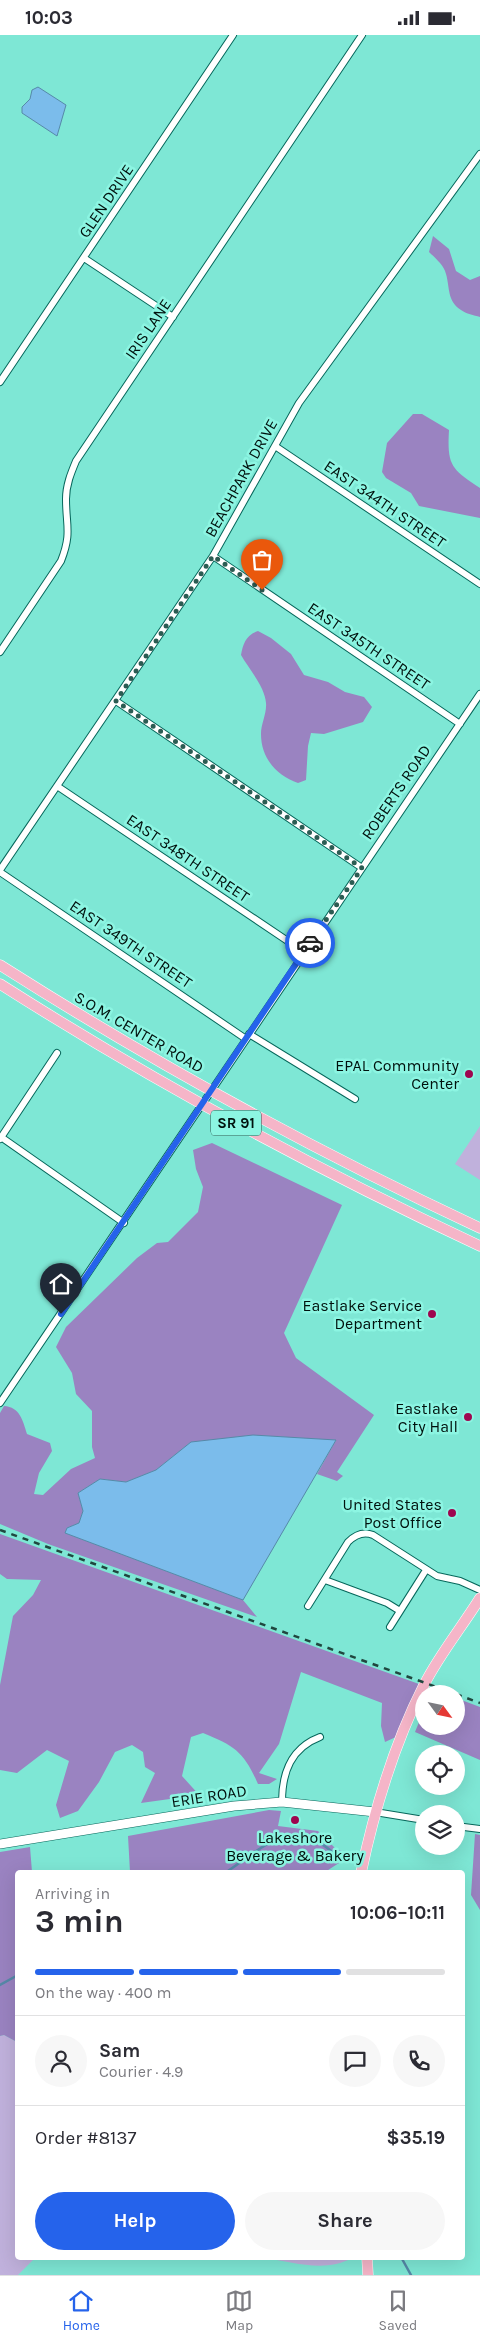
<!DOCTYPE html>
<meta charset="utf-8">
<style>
:root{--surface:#fff;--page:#f7f7f7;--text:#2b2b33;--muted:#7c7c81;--line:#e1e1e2;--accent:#2563eb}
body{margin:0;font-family:Karla,sans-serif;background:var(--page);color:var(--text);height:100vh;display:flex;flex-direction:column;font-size:19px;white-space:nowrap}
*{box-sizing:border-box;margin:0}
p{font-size:16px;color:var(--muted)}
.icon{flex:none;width:28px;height:28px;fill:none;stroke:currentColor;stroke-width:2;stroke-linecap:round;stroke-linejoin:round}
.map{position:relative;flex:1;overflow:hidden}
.sheet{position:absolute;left:15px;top:1835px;width:450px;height:390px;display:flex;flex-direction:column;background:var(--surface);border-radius:5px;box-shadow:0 5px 20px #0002}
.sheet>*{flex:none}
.needle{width:32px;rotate:123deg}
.buttons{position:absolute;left:415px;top:1650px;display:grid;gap:10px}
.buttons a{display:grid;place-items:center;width:50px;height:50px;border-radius:50%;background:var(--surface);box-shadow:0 5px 20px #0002;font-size:25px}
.pin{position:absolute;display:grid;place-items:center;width:42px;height:42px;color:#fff;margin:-51px -21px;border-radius:50% 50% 50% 0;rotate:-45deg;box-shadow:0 0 5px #0007}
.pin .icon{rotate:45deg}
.courier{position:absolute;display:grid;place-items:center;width:50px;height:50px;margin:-25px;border:4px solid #2563eb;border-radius:50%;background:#fff;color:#222;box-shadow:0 1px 6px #0007}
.headline em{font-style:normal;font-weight:700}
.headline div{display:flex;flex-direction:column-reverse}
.headline{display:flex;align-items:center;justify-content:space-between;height:85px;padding:0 20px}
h1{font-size:32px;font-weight:700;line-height:38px}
.bar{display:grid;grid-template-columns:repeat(4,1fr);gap:8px 5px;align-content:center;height:60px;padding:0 20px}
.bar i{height:6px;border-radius:4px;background:var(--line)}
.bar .selected{background:var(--accent)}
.bar p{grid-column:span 4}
.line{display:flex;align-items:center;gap:12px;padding:0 20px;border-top:1px solid var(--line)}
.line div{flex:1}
.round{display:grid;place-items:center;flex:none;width:52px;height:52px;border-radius:26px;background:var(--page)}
.cta{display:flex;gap:10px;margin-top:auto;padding:10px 20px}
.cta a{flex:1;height:58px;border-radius:30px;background:var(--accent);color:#fff;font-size:20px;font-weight:700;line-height:58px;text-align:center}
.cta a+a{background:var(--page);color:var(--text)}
.status{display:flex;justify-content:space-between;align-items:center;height:35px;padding:0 25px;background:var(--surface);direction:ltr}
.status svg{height:14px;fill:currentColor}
.tabs{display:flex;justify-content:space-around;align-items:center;height:70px;border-top:1px solid var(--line);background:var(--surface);font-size:14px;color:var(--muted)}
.tabs a{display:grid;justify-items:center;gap:2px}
.tabs .selected{color:var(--accent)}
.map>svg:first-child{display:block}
.green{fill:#c0b1dc}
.forest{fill:#9a83c1}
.water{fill:#7bbceb;stroke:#5689a8}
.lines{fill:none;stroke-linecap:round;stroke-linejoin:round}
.stream{stroke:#5689a8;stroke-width:2.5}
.street-casing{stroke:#06675b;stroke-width:8}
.secondary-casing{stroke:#06675b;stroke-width:10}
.primary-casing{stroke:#fff;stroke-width:11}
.street{stroke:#fff;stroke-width:6}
.secondary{stroke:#fff;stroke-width:9}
.primary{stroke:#f5b5c8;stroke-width:10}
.rail{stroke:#20473f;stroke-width:2.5;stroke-dasharray:6 6;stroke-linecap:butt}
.done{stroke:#2c5c53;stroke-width:5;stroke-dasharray:0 9}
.route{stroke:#2563eb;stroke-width:6}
.poi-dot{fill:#9e064f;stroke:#8cf5e2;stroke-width:2}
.labels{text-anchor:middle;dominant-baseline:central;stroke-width:5;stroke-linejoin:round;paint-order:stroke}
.shield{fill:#8cf5e2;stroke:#2a554d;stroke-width:1}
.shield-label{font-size:15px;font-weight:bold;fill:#00110d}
.street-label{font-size:16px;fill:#00110d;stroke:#8cf5e2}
.poi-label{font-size:16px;fill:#00110d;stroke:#8cf5e2;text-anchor:end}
</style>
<div class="status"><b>10:03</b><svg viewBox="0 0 49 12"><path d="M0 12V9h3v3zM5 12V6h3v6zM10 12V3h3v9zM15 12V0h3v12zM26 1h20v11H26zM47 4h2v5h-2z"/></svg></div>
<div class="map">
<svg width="480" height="2240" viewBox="0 0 480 2240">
<rect width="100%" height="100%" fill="#7ee7d5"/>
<path class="green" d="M 480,1091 L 480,1145 L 455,1129 Z
M 4,2000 L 17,2007 L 18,2222 L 35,2223 L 18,2240 L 0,2240 L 0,2001 Z
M 265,2223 L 352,2223 C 325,2238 293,2227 265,2223 Z"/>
<path class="forest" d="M 433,201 L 449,214 L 456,236 L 470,245 L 480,241 L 480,282 C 474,280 466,279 461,275 C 447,266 450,253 446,239 C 444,230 435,223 429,217 Z
M 413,379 L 422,379 L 449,395 C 447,430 451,434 480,453 L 480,483 L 419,471 L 411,458 L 386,443 L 382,437 L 387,408 Z
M 258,596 L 271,603 L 291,619 L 304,640 L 328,647 L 345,657 L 364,662 L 372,672 L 363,687 L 324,699 L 311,698 L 308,711 L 306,745 L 298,748 C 276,740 261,723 261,699 C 261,689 267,678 266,668 C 265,652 249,634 241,620 C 243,609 246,600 258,596 Z
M 212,1108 L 342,1170 L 284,1298 L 296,1323 L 374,1380 L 337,1437 L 343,1441 L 337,1446 L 317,1439 L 336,1405 L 191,1407 L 156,1435 L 126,1447 L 100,1444 L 78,1458 L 83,1476 L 79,1488 L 67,1493 L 65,1498 L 243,1565 L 257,1582 L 48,1509 L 0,1489 L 0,1378 L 4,1371 C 20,1372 23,1386 27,1399 L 50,1408 L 52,1416 L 39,1438 L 34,1459 L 43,1460 L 71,1434 L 95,1423 L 92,1412 L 92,1376 L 76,1359 L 72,1338 L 56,1312 L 66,1292 L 137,1223 L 157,1208 L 168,1207 L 198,1177 L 203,1152 L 196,1134 L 193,1115 Z
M 0,1499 L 419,1649 L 396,1702 L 385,1707 L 381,1691 L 382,1668 L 301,1637 L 279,1709 L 259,1738 L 277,1744 L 269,1749 L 258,1749 C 244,1717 235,1711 203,1698 L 191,1702 L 182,1741 L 201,1762 L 177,1763 L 141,1768 L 155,1738 L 145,1732 L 143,1717 L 132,1710 L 115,1717 L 99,1747 L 78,1776 L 60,1783 L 56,1770 L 69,1726 L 47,1715 L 17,1738 L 0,1735 L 0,1650 L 13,1581 L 33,1560 L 41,1545 L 7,1544 L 0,1539 Z
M 456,1663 L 480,1672 L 480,1725 L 415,1697 L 424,1675 L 424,1691 L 456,1691 Z
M 269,1775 L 281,1776 L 278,1791 L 318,1796 L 336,1814 L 353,1819 L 325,1837 L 130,1837 L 128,1801 Z
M 475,1799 L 480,1800 L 480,1875 L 471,1860 Z
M 30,1812 L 32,1837 L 18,1838 L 17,2007 L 4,2000 L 0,2001 L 0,1817 Z"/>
<path class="water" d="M 38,52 L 66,70 L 57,101 L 22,78 L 22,72 L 30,64 L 32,55 Z
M 253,1400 L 336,1405 L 243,1565 L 65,1498 L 67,1493 L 79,1488 L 83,1476 L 78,1458 L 100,1444 L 126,1447 L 156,1435 L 191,1407 Z"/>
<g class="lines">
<path class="stream" d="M 225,1838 C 255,1819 280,1788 318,1807 C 327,1811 335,1820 343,1826
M 0,1950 L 18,1940
M 401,2222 L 411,2240"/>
<g class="street-casing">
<path id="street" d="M 84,223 L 173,282
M 0,347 L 233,0
M 275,411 L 480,549
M 213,521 L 460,689
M 0,617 L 61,526 C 72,498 66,491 66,464 C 66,450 71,438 76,426 L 362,0
M 116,666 L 362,833
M 57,751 L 304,917
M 0,835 L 213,521 L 299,368 L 480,119
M 0,837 L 246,1004
M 249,999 L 355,1064
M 1,1102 L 124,1188
M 0,1104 L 57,1018
M 0,1368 L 480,659
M 325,1545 L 387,1568 L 400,1576
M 308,1571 L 348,1507 C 355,1500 363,1496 373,1500 L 437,1541 L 460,1546 L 480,1555
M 390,1592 L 426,1535
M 282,1767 C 282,1737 291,1713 320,1702
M 375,1777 L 424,1785
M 456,1791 L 480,1794"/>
</g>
<g class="secondary-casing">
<path id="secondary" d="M 0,1809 L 234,1771 L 282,1767 L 375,1777"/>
</g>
<g class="primary-casing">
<path id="primary" d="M 0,930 C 154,1028 315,1116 480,1193
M 0,949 C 154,1047 315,1134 480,1211
M 361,1838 C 375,1772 394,1709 424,1650 C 439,1620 462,1592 480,1563
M 367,2222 L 368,2240"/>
</g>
<use href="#street" class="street"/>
<use href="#secondary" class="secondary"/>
<use href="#primary" class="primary"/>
<path class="rail" d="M 0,1495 L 456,1659
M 456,1659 L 480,1668"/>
</g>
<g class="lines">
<path class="done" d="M 262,555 L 213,521 L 116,666 L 362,833 L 310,908"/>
<path class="route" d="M 61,1279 L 310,908"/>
</g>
<g class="poi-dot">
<circle cx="469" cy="1039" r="5"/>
<circle cx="432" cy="1279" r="5"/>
<circle cx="468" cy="1382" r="5"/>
<circle cx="452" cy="1478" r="5"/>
<circle cx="295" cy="1785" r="5"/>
</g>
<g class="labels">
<rect class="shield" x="211" y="1075.5" width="50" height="25" rx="4"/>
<g class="shield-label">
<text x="236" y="1088">SR 91</text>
</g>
<g class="street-label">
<text transform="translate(106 166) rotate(-56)">GLEN DRIVE</text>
<text transform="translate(148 294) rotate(-56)">IRIS LANE</text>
<text transform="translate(241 443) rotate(-61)">BEACHPARK DRIVE</text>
<text transform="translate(385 469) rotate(34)">EAST 344TH STREET</text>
<text transform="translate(369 611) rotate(34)">EAST 345TH STREET</text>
<text transform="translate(396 757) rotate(-56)">ROBERTS ROAD</text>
<text transform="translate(188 823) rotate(34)">EAST 348TH STREET</text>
<text transform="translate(131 909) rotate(34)">EAST 349TH STREET</text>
<text transform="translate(139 997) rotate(30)">S.O.M. CENTER ROAD</text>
<text transform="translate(209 1761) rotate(-9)">ERIE ROAD</text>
</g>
<g class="poi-label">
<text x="459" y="1030">EPAL Community<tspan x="459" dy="18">Center</tspan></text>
<text x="422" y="1270">Eastlake Service<tspan x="422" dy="18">Department</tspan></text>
<text x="458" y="1373">Eastlake<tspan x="458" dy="18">City Hall</tspan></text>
<text x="442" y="1469">United States<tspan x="442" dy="18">Post Office</tspan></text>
<text x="295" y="1802" text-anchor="middle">Lakeshore<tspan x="295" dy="18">Beverage &amp; Bakery</tspan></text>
</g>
</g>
</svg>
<div class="buttons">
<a><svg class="needle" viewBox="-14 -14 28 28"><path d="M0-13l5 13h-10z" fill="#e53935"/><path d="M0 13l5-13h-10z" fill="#7c7c81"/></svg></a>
<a><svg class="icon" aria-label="locate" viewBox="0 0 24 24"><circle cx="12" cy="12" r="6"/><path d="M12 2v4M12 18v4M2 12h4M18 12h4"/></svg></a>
<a><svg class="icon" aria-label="layers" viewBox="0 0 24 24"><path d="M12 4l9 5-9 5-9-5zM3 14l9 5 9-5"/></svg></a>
</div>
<div class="pin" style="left:262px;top:555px;background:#ea580c"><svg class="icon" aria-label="bag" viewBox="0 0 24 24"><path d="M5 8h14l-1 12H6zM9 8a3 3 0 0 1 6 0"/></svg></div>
<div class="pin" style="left:61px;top:1279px;background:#1f2937"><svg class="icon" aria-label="home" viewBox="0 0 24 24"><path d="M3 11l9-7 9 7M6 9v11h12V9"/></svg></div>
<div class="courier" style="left:310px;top:908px"><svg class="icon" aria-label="car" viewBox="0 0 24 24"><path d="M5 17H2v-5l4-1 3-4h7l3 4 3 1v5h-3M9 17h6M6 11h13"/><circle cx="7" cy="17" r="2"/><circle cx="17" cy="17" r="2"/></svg></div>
<section class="sheet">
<div class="headline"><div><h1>3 min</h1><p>Arriving in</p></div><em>10:06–10:11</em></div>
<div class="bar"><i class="selected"></i><i class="selected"></i><i class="selected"></i><i></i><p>On the way · 400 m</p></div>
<div class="line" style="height:90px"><a class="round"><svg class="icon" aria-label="person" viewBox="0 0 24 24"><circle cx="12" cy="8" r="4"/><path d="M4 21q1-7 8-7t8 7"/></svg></a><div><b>Sam</b><p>Courier · 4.9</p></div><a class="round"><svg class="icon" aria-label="chat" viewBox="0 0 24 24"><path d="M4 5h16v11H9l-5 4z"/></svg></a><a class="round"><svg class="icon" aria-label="phone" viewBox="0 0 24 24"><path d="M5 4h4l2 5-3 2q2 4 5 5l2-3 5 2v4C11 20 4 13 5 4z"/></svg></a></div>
<div class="line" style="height:65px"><div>Order #8137</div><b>$35.19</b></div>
<div class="cta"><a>Help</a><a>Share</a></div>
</section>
</div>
<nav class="tabs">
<a class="selected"><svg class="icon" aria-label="home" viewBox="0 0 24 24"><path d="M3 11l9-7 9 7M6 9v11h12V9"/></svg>Home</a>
<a><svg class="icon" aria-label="map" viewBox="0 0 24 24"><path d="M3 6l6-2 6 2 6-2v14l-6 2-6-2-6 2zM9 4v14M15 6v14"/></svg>Map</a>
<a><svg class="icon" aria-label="saved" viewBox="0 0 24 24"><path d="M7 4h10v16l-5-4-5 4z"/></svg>Saved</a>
</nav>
